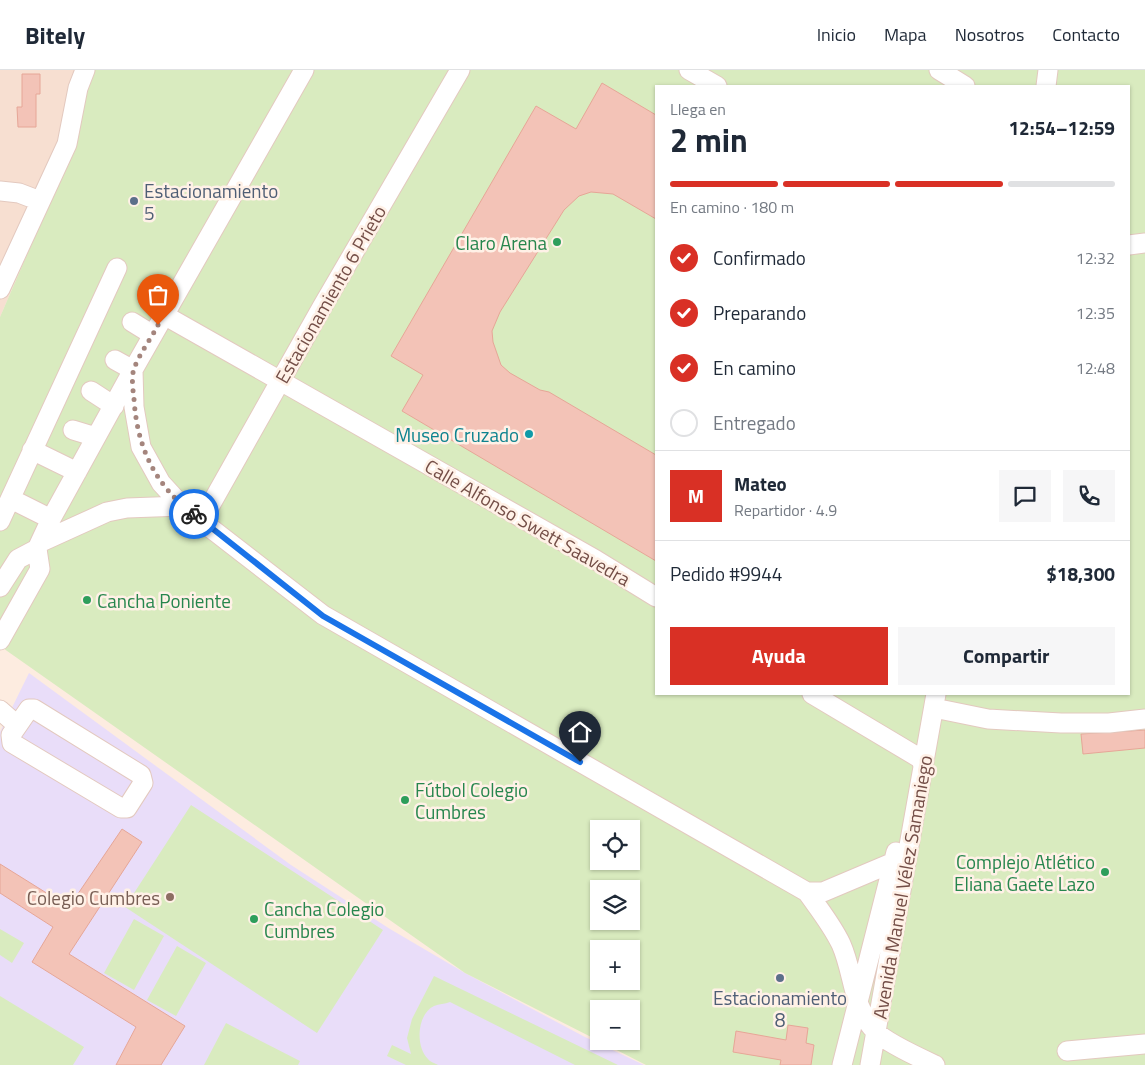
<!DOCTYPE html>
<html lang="es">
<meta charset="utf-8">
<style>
:root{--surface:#fff;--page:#f6f6f7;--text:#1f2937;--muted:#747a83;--line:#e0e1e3;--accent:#d93025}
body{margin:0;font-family:"Titillium Web",sans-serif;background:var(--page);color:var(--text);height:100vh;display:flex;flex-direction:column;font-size:19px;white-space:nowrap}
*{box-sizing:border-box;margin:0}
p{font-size:16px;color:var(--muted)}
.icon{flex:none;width:28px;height:28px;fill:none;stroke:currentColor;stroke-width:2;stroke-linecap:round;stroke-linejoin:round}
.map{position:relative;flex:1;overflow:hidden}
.side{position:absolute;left:655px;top:15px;width:475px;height:610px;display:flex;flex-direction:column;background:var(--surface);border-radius:0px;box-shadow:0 1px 4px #0004}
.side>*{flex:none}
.controls{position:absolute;left:590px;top:750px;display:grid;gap:10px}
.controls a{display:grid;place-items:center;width:50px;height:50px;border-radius:0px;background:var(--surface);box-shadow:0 1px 4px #0004;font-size:25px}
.pin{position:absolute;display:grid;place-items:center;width:42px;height:42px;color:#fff;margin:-51px -21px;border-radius:50% 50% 50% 0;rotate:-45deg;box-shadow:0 0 5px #0007}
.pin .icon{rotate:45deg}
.courier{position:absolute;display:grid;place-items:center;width:50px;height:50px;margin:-25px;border:4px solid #1a73e8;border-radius:50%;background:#fff;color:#222;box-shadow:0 1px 6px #0007}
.overview em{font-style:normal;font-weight:700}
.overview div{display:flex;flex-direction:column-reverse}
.overview{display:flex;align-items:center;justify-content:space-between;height:85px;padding:0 15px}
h1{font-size:32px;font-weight:700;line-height:38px}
.bar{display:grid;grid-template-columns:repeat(4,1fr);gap:8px 5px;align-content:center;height:60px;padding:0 15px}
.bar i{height:6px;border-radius:4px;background:var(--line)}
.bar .current{background:var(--accent)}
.bar p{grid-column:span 4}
.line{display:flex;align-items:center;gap:12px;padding:0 15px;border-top:1px solid var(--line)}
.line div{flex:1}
.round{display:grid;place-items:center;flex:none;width:52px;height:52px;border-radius:0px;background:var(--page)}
ol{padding:0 15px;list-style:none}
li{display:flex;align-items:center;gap:15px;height:55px}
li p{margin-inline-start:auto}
li .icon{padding:5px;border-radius:50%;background:var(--accent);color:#fff;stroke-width:4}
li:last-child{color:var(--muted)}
li i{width:28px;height:28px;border:2px solid var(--line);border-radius:50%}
.action{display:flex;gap:10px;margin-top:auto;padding:10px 15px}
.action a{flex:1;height:58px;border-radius:0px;background:var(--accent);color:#fff;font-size:20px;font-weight:700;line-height:58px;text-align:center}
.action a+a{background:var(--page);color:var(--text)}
header{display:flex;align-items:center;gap:30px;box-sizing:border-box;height:70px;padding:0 25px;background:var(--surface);border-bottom:1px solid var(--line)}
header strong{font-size:24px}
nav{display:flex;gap:28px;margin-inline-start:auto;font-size:18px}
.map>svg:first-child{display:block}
.residential{fill:#f7dfd1}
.education{fill:#e9ddf9}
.green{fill:#d9ebbf;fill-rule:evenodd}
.building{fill:#f3c3b7;stroke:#e6a697}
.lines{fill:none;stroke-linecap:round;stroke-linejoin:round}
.minor-casing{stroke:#e3c9bf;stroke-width:21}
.minor{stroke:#fff;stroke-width:19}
.done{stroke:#a4857d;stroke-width:5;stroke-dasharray:0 9}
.route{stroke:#1a73e8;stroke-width:6}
.service-dot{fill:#5c6f8a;stroke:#fff1e7;stroke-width:2}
.leisure-dot{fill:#2e9e5b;stroke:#fff1e7;stroke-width:2}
.culture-dot{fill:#0f9aa8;stroke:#fff1e7;stroke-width:2}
.education-dot{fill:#8d6e63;stroke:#fff1e7;stroke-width:2}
.labels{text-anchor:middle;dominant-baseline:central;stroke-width:5;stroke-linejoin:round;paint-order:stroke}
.service-label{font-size:19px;fill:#4e5e75;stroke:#fff1e7;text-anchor:start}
.leisure-label{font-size:19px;fill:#27864d;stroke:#fff1e7;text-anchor:start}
.street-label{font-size:19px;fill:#744e47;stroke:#fff1e7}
.culture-label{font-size:19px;fill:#0d838f;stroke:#fff1e7;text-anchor:end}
.education-label{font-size:19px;fill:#785e54;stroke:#fff1e7;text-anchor:end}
</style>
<header>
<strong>Bitely</strong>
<nav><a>Inicio</a><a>Mapa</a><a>Nosotros</a><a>Contacto</a></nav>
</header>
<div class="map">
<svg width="1145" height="995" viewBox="0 0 1145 995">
<rect width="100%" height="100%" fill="#fdece0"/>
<path class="residential" d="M 0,0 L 90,0 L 49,134 L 0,247 Z"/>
<path class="education" d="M 29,603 L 291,795 L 390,859 L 465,903 L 583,966 L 644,995 L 0,995 L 0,662 Z"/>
<path class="green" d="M 90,0 L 1145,0 L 1145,995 L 646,995 L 599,971 L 631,971 L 631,939 L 599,939 L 599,971 L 465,903 L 0,576 L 0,247 L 49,134 ZM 656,16 L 1129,16 L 1129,624 L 656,624 ZM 599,759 L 631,759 L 631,791 L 599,791 ZM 599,819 L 631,819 L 631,851 L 599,851 ZM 599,879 L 631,879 L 631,911 L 599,911 Z
M 191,735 L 383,860 L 317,963 L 125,837 Z
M 134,849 L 164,866 L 134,920 L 104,903 Z
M 0,859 L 24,873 L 12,893 L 0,885 Z
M 177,876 L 206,893 L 176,946 L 147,930 Z
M 434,906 L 618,995 L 575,995 L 450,932 C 445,934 439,934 434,936 C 417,944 415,976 428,989 C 430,992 435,993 438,995 L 406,995 L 387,986 L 392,975 L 411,984 L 407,968 L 412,949 Z
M 0,926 L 84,977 L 73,995 L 0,995 Z
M 226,953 L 300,991 L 298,995 L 204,995 Z"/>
<path class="building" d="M 22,4 L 40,4 L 40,24 L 36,24 L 36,57 L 18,57 L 17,37 L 22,37 Z
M 602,13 L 656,45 L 656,149 L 613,124 L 591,122 L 579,126 L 564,140 L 500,242 L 492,261 L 493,272 L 501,295 L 510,303 L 540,320 L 549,322 L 656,385 L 656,491 L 402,341 L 423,305 L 391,286 L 536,36 L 576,59 Z
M 1145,660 L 1145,678 L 1083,684 L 1081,664 Z
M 122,759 L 142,772 L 69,884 L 185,956 L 161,995 L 116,995 L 136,957 L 32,892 L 53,857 L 0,823 L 0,794 L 69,837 Z
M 788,955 L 808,958 L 806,973 L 814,975 L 811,995 L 780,995 L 781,990 L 733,982 L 736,961 L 786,970 Z"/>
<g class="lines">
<g class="minor-casing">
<path id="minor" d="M 689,0 L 717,16
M 939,0 L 965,16
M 1046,16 L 1048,0
M 0,121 L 19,123 L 40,131
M 1129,175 L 1145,173
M 0,219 L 67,74 L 78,18 L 85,0
M 153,219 L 173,230
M 164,245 L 596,490 L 656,527
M 132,252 L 153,265
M 115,290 L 133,300
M 133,300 L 134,337 L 141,377 L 161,413 L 182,436 L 323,545 L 807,822 C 819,839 832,855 841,874 C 854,903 852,937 875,961 C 885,972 922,989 935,995
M 91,321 L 114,336
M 73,360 L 96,367
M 32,380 L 77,402
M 11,429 L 51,449
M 202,450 L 322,237 L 460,0
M 0,451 L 117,198
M 41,472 L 107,442 L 127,438 L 182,436
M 0,517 L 18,489 L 37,479
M 0,570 L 40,499 L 37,479 L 51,449 L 133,300 L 304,0
M 812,624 L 921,689 L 923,696
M 934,638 L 988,649 L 1061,653 L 1109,653 L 1145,649
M 29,639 L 34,639 L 141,705 L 143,713 L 127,738 L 121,738 L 12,673 L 11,665 Z
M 0,640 L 17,655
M 807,822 L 823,822 L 894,792
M 1067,981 L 1145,974
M 842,995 L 896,782
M 870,995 L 936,624"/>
</g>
<use href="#minor" class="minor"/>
</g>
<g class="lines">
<path class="done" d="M 158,255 C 151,269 139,284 134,299 C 131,307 133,320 134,329 C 137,377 155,416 194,444"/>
<path class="route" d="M 194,444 L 323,546 L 580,692"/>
</g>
<g class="service-dot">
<circle cx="134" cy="131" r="5"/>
<circle cx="780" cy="908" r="5"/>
</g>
<g class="leisure-dot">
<circle cx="557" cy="172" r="5"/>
<circle cx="87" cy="530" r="5"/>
<circle cx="405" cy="730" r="5"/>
<circle cx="1105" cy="802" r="5"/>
<circle cx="254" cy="849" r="5"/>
</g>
<circle class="culture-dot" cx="529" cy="364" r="5"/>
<circle class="education-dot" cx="170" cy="827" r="5"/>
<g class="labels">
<g class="service-label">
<text x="144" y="120">Estacionamiento<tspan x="144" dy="22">5</tspan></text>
<text x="780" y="927" text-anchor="middle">Estacionamiento<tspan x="780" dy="22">8</tspan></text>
</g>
<g class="leisure-label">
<text x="547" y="172" text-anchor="end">Claro Arena</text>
<text x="97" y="530">Cancha Poniente</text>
<text x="415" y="719">Fútbol Colegio<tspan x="415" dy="22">Cumbres</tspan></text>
<text x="1095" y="791" text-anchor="end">Complejo Atlético<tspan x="1095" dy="22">Eliana Gaete Lazo</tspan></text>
<text x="264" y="838">Cancha Colegio<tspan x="264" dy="22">Cumbres</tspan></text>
</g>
<g class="street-label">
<text transform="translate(330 224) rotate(-60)">Estacionamiento 6 Prieto</text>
<text transform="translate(528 452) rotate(30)">Calle Alfonso Swett Saavedra</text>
<text transform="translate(902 817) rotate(-80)">Avenida Manuel Vélez Samaniego</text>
</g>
<g class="culture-label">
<text x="519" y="364">Museo Cruzado</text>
</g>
<g class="education-label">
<text x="160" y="827">Colegio Cumbres</text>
</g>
</g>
</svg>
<div class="controls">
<a><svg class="icon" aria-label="locate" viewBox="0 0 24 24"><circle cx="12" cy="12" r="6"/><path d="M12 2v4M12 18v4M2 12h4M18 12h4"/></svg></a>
<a><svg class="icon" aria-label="layers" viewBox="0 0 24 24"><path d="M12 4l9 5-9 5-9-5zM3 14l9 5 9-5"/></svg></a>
<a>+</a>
<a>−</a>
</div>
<div class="pin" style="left:158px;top:255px;background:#ea580c"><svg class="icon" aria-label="bag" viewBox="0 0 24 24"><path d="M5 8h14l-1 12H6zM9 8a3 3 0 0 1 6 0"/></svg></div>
<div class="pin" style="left:580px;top:692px;background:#1f2937"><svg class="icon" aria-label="home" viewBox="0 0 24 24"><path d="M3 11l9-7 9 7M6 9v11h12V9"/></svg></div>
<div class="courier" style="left:194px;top:444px"><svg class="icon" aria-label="bike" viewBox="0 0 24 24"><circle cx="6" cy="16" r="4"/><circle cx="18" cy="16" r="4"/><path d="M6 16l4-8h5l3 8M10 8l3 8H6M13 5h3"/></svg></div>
<section class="side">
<div class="overview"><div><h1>2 min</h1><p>Llega en</p></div><em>12:54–12:59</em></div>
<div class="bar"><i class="current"></i><i class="current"></i><i class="current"></i><i></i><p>En camino · 180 m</p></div>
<ol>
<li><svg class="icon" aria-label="check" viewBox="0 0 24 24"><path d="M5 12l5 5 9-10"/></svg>Confirmado<p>12:32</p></li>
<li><svg class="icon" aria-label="check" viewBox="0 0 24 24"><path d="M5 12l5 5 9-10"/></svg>Preparando<p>12:35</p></li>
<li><svg class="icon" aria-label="check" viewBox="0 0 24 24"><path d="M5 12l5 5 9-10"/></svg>En camino<p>12:48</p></li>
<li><i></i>Entregado</li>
</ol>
<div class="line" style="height:90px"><b class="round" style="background:var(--accent);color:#fff">M</b><div><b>Mateo</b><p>Repartidor · 4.9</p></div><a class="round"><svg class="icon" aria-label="chat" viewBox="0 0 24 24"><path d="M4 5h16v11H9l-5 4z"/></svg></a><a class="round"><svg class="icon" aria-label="phone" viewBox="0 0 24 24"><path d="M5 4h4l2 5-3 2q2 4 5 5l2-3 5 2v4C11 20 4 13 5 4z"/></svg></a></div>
<div class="line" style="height:65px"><div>Pedido #9944</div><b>$18,300</b></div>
<div class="action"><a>Ayuda</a><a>Compartir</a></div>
</section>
</div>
